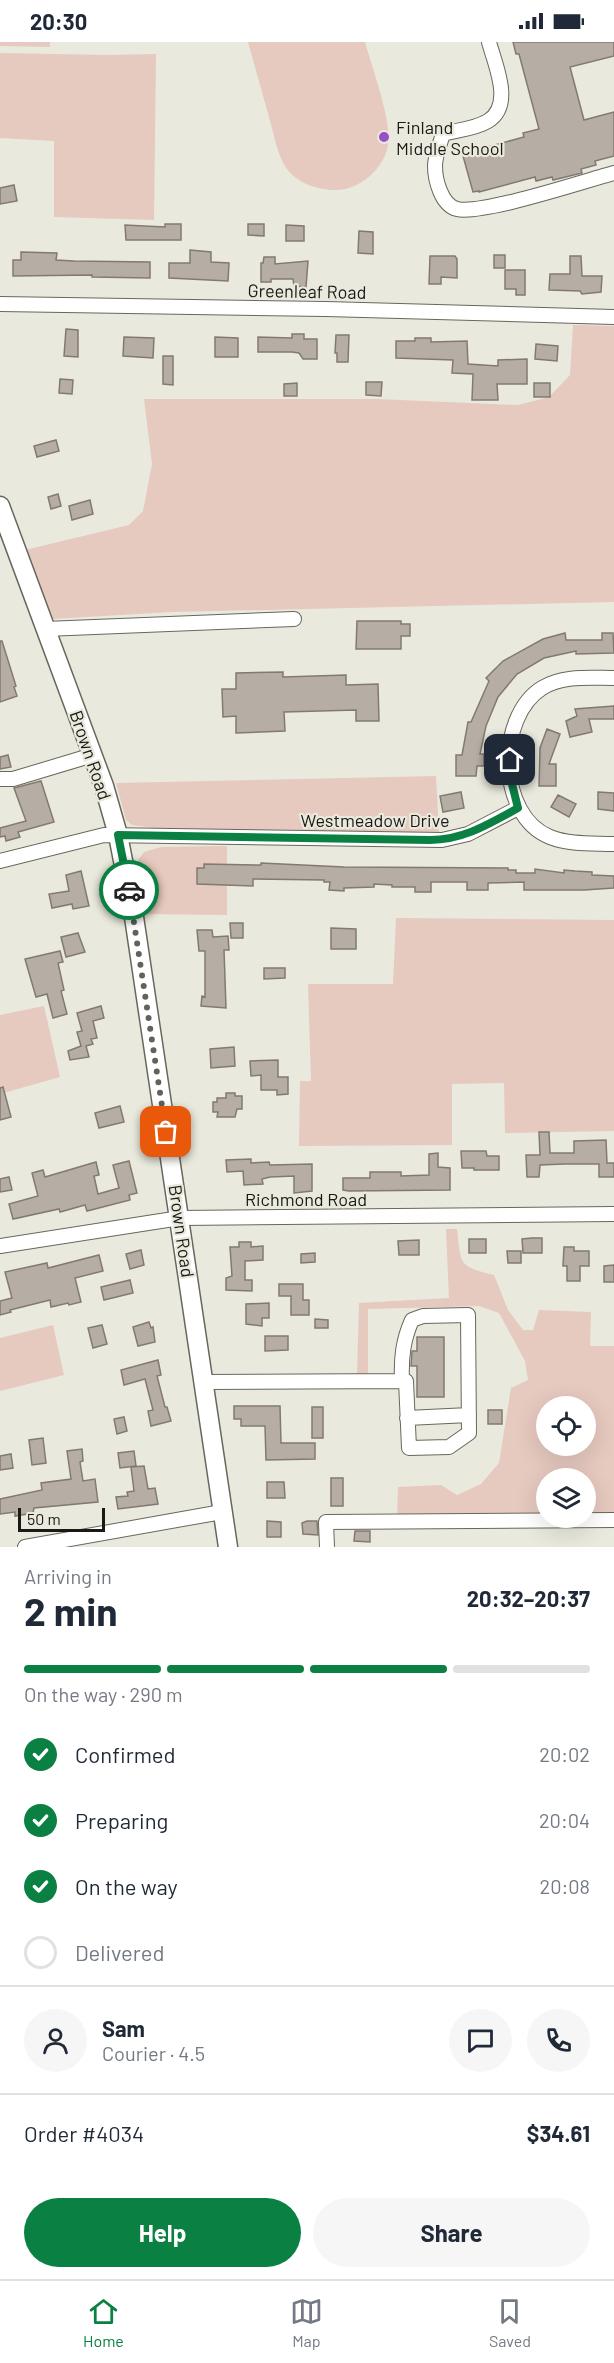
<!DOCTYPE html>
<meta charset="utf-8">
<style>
:root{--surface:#fff;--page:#f6f6f7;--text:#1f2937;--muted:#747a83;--line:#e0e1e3;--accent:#0b8043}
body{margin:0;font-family:Barlow,sans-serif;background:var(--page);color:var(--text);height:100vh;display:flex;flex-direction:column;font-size:22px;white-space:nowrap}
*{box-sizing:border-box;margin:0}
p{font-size:20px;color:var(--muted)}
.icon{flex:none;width:33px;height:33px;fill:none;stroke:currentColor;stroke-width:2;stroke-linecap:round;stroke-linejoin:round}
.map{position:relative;height:1505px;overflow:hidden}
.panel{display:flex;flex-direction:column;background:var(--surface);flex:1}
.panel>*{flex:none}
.tools{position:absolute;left:536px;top:1354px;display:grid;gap:12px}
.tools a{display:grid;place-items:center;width:60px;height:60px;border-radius:50%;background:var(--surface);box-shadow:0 6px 24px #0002;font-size:30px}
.scale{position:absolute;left:18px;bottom:15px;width:87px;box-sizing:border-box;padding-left:6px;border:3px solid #191915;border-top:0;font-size:16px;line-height:21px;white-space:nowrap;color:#191915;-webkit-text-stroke:4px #eae9dd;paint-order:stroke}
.pin{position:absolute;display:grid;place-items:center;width:51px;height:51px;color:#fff;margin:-26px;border-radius:12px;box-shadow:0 3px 9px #0006}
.courier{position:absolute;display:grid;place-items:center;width:60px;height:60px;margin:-30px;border:4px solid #0b8043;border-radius:50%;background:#fff;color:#222;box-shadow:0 2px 8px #0007}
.headline em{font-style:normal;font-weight:700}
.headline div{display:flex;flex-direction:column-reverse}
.headline{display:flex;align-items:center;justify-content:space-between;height:102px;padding:0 24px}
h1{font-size:39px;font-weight:700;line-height:45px}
.bar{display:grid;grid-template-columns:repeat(4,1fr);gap:9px 6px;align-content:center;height:72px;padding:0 24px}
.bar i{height:8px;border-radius:4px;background:var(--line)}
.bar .current{background:var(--accent)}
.bar p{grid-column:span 4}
.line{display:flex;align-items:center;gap:15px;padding:0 24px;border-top:2px solid var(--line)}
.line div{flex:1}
.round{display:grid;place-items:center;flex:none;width:63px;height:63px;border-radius:32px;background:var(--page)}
ol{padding:0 24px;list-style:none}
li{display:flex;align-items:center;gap:18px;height:66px}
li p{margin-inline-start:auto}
li .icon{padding:6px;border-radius:50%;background:var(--accent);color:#fff;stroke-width:4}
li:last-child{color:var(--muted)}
li i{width:33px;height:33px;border:3px solid var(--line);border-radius:50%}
.primary-button{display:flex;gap:12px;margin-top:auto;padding:12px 24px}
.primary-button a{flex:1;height:69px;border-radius:36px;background:var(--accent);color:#fff;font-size:24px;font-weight:700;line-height:69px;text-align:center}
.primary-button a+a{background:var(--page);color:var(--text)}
.status{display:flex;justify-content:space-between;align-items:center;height:42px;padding:0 30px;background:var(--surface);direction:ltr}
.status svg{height:16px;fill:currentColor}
.tab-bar{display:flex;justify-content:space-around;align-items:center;height:84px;border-top:2px solid var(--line);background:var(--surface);font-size:16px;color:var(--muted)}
.tab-bar a{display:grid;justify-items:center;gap:3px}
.tab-bar .current{color:var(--accent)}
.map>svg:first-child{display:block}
.green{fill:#e6c9bf;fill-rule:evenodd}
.building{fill:#b6aea5;stroke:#827a71;stroke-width:1.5}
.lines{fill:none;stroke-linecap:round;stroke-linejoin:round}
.minor-casing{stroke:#68675d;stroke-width:16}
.major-casing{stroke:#68675d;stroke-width:21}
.minor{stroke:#fff;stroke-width:14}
.major{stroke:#fff;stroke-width:18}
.done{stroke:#62625b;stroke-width:6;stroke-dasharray:0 10.8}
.route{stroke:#0b8043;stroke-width:8}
.poi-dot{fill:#9751c5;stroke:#eae9dd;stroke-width:2}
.labels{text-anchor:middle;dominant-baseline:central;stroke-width:4.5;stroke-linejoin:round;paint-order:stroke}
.poi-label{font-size:18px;fill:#191915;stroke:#eae9dd;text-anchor:start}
.street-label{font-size:18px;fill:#191915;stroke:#eae9dd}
</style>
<div class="status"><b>20:30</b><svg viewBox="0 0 49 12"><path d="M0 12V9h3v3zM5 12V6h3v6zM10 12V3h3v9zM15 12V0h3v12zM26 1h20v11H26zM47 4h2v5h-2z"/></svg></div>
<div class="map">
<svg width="614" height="1505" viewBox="0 0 614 1505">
<rect width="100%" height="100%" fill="#eae9dd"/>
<path class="green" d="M 0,0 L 50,0 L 50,5 L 0,4 Z
M 248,0 L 365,0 C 372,26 392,78 388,103 C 386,115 379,126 370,134 C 360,142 349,148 336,148 C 319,148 298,142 287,127 C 277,113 274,92 269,75 C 262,50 255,25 248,0 Z
M 0,11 L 106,13 L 156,12 L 154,178 L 54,175 L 54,99 L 0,96 Z
M 573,283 L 614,284 L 614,560 L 172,570 L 52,577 L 25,508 L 129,483 L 143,469 L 152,422 L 144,357 L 377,357 L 518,363 L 549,355 L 570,333 Z
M 436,734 L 439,792 L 161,787 L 132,783 L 126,778 L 116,741 Z
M 227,804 L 227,873 L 143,872 L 138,818 L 144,810 L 161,805 Z
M 396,876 L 614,878 L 614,1089 L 505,1091 L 504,1041 L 452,1042 L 452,1103 L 299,1104 L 300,1039 L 311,1039 L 308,942 L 393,942 Z
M 44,964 L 60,1035 L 0,1052 L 0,973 Z
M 446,1187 L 457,1187 C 461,1223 458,1224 494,1233 L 508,1268 L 523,1288 L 533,1288 L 539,1268 L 591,1270 L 590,1304 L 614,1304 L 614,1472 L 585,1472 L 585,1437 L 546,1437 L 546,1473 L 397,1474 L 398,1445 L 441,1443 L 457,1453 L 481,1442 L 499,1421 L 511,1346 L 528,1338 L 525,1319 L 499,1271 L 479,1264 L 368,1267 L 368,1332 L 357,1333 L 359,1261 L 449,1256 ZM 546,1365 L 585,1365 L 585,1404 L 546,1404 Z
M 53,1283 L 64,1333 L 0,1349 L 0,1296 Z"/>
<path class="building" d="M 513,0 L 614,0 L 614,14 L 570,25 L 584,78 L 614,70 L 614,114 L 595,119 L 596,123 L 581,127 L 582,131 L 553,138 L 552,135 L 536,139 L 535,135 L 479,150 L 479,149 L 473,150 L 463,114 L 469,112 L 469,110 L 524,95 L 523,91 L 539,87 L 519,12 L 516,12 Z
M 14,143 L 17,159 L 0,162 L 0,146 Z
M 165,182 L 181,182 L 181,198 L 126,198 L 125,183 L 165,185 Z
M 248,182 L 264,182 L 264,194 L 248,193 Z
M 286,183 L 304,184 L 304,199 L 286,199 Z
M 359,189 L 373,190 L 373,212 L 358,211 Z
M 190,208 L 211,210 L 211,220 L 229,221 L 228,239 L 169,236 L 169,221 L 190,221 Z
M 21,210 L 57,211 L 56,218 L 74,219 L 150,220 L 150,236 L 92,235 L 92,233 L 13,234 L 13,218 L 21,218 Z
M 494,213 L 505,213 L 505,226 L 494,226 Z
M 430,214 L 455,214 L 457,217 L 457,236 L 441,235 L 441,242 L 429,242 Z
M 570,214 L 581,214 L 582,234 L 602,234 L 601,250 L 582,252 L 580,249 L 549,248 L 550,232 L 570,232 Z
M 264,215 L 275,215 L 275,222 L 308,219 L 306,245 L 294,244 L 293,237 L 271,237 L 271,240 L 261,240 L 261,221 L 263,221 Z
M 505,228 L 525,228 L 525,253 L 516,253 L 516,247 L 505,247 Z
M 66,287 L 78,288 L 78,315 L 64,314 Z
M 292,292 L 304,292 L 304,297 L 317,297 L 317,317 L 303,317 L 299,311 L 292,310 L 258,310 L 258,295 L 292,296 Z
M 336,293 L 349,293 L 348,320 L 337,320 L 337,311 L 335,311 Z
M 124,295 L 154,296 L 153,316 L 123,314 Z
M 215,295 L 238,296 L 238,315 L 215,315 Z
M 415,296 L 431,296 L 431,300 L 467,299 L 468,322 L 498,324 L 498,318 L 527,317 L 527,342 L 497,342 L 498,358 L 472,358 L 473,332 L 452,331 L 453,318 L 396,316 L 396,299 L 415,299 Z
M 536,302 L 558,304 L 557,319 L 535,317 Z
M 163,314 L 173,314 L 173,343 L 163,342 Z
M 60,337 L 73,338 L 72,352 L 59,351 Z
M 366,340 L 382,340 L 381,354 L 366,353 Z
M 297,341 L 297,354 L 284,354 L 284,342 Z
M 534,341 L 550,341 L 550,355 L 534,355 Z
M 56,398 L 59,409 L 37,415 L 34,404 Z
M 58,452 L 61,464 L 51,467 L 48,455 Z
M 90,458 L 93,472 L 72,478 L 69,464 Z
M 357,579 L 401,579 L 401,582 L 410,582 L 410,594 L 401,594 L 401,607 L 356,607 Z
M 565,591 L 566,598 L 602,598 L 602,591 L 613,591 L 614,611 L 576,612 L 576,609 L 544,616 L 517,632 L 498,655 L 486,684 L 480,712 L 484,712 L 484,724 L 477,724 L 476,734 L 456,734 L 456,713 L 462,713 L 468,680 L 471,680 L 489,639 L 486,636 L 503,619 L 543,597 Z
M 0,599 L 2,599 L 16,644 L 14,645 L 17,654 L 0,660 Z
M 283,630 L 283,635 L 346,633 L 346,643 L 378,642 L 379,679 L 356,679 L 356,668 L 284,670 L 285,689 L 236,691 L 236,674 L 223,675 L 222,647 L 236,647 L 236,631 Z
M 614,664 L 614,677 L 589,677 L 592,690 L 570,695 L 566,679 L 577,674 L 575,667 Z
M 547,687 L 560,692 L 549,722 L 556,722 L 556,744 L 539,744 L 540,706 Z
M 8,713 L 11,725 L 0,727 L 0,715 Z
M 41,739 L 54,780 L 18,790 L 20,795 L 6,799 L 5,794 L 0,795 L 0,786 L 26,779 L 14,746 Z
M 461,750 L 464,766 L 443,770 L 440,754 Z
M 598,750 L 614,751 L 614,769 L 598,767 Z
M 558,753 L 576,762 L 569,775 L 551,765 Z
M 261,821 L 344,825 L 508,826 L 508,828 L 516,828 L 516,831 L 535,831 L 535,827 L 564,831 L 564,828 L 575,829 L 592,830 L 592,833 L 614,834 L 614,846 L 584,848 L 524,848 L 524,840 L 488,841 L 488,848 L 467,848 L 467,840 L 431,840 L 431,850 L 415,850 L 415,845 L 392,845 L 392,843 L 374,842 L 374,845 L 344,846 L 344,849 L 329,848 L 330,840 L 324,840 L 324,838 L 253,837 L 253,844 L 197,842 L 197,826 L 204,826 L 204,822 L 261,823 Z
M 81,829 L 89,864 L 73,867 L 72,862 L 52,866 L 49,852 L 69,849 L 66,833 Z
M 230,881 L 243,881 L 243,896 L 231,896 Z
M 331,886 L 356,887 L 356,907 L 331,907 Z
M 197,888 L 212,888 L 213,895 L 228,894 L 229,908 L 224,908 L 226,966 L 201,964 L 202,954 L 205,955 L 205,909 L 199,909 Z
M 78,891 L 85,910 L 66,915 L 61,895 Z
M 60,909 L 63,920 L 58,921 L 64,948 L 61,949 L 67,972 L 53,976 L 47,952 L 36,955 L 25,917 Z
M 264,926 L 285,926 L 285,936 L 264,937 Z
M 101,964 L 104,976 L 93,979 L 97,996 L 91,997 L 93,1002 L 86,1004 L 89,1015 L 70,1018 L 68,1009 L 81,1004 L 77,990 L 82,989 L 77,971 Z
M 234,1005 L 235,1024 L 211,1026 L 210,1007 Z
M 278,1018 L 278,1035 L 288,1035 L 288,1052 L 277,1053 L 277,1048 L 261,1048 L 261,1033 L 251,1034 L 250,1019 Z
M 3,1045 L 11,1075 L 0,1078 L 0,1046 Z
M 226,1051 L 235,1051 L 235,1054 L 242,1054 L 242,1067 L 237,1067 L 235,1075 L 217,1075 L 218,1070 L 213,1070 L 213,1060 L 217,1060 L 217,1056 L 226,1056 Z
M 120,1064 L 124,1080 L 99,1086 L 95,1071 Z
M 539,1090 L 549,1090 L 550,1111 L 574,1111 L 574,1099 L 606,1098 L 607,1121 L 614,1121 L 614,1135 L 599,1135 L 599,1122 L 564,1122 L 540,1123 L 539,1135 L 527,1135 L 526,1113 L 540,1113 Z
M 461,1109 L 486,1109 L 487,1114 L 499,1114 L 499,1128 L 474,1128 L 474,1126 L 462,1126 Z
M 438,1111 L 438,1125 L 450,1126 L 450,1148 L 349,1149 L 343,1148 L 343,1136 L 370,1136 L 370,1130 L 401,1130 L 401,1134 L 429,1133 L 429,1112 Z
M 251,1117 L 251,1121 L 269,1120 L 270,1123 L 312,1122 L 312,1149 L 294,1151 L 294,1134 L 270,1135 L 262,1137 L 263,1142 L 244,1143 L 243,1129 L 227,1130 L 226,1118 Z
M 129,1119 L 137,1151 L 129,1153 L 130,1158 L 87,1169 L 85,1163 L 60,1170 L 59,1167 L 13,1177 L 9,1162 L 38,1154 L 32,1131 L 43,1128 L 45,1135 L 96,1120 L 99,1133 L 94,1134 L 98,1152 L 119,1146 L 113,1123 Z
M 9,1135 L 12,1148 L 0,1150 L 0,1137 Z
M 532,1196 L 542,1196 L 542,1211 L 523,1211 L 522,1197 Z
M 469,1197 L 486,1197 L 486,1211 L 469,1211 Z
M 419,1198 L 419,1213 L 399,1213 L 398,1199 Z
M 239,1200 L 251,1200 L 251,1205 L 263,1204 L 263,1218 L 245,1219 L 245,1238 L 252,1238 L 252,1249 L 226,1248 L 226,1236 L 232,1234 L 230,1205 L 239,1205 Z
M 564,1205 L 574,1205 L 574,1209 L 589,1209 L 589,1224 L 580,1224 L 580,1239 L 567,1239 L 567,1224 L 563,1224 Z
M 141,1208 L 144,1223 L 130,1227 L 126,1212 Z
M 507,1209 L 521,1209 L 521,1221 L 508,1221 Z
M 315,1211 L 315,1220 L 301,1221 L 301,1212 Z
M 99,1213 L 103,1229 L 75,1236 L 81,1260 L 69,1263 L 68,1261 L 51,1265 L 50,1258 L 10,1268 L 11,1270 L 0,1273 L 0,1259 L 12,1256 L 5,1230 L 47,1221 L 48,1226 Z
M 614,1223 L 614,1240 L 604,1240 L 604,1224 Z
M 130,1238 L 133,1251 L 104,1258 L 101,1245 Z
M 279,1242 L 303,1242 L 303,1258 L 309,1258 L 309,1273 L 291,1273 L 291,1254 L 279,1254 Z
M 269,1261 L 269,1276 L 262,1276 L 262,1284 L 246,1282 L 246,1262 Z
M 315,1277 L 328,1278 L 328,1286 L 315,1286 Z
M 149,1280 L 151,1286 L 153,1285 L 155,1300 L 138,1304 L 133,1285 Z
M 102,1283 L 107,1302 L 93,1306 L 88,1286 Z
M 265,1294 L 288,1294 L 288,1308 L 265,1309 Z
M 417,1295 L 444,1295 L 444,1355 L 417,1355 L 417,1324 L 411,1324 L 412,1309 L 417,1309 Z
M 158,1318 L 161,1333 L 157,1334 L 165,1365 L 167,1365 L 171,1379 L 151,1384 L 148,1369 L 153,1368 L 145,1337 L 124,1343 L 121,1328 Z
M 234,1364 L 280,1364 L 281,1401 L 315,1401 L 315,1417 L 266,1418 L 265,1384 L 241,1384 L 241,1377 L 234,1377 Z
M 312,1365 L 323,1365 L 323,1396 L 312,1396 Z
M 488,1368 L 502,1368 L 502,1382 L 488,1382 Z
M 124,1375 L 127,1389 L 117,1392 L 114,1377 Z
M 43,1396 L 46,1421 L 32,1423 L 29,1398 Z
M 82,1407 L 83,1419 L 80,1420 L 83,1439 L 95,1437 L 98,1460 L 34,1466 L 33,1471 L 15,1474 L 15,1470 L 0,1472 L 0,1457 L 42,1448 L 41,1441 L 71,1437 L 67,1409 Z
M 134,1409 L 136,1424 L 120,1426 L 118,1411 Z
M 11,1412 L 13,1426 L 0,1428 L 0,1414 Z
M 144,1424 L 148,1447 L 155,1446 L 158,1462 L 118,1467 L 116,1455 L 128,1454 L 127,1450 L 134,1449 L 131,1425 Z
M 331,1436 L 343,1436 L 343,1464 L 331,1464 Z
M 267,1440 L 284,1440 L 285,1456 L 267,1456 Z
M 267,1479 L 281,1480 L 281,1495 L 267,1495 Z
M 307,1479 L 317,1479 L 318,1493 L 303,1492 L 302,1481 Z
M 355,1489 L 370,1489 L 370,1500 L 354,1499 Z"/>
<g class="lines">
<g class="minor-casing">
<path id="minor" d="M 489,0 C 495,23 514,63 488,79 C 475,87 457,88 443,92 C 440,102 435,114 435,124 C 435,137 441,163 457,167 C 482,173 584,139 614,131
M 0,262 L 326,267 L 614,275
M 45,587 L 294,577
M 614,636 C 590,636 563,633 542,646 C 496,675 497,774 550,795 C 570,803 593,801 614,802
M 0,737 L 13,737 L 93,713
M 0,819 L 104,793 L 442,798 L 468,792 L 518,766
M 0,1204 L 180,1176 L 614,1172
M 204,1340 L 406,1339 L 409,1406 L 449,1405 L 469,1391 L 468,1273 L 423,1274 L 412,1278 C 403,1298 401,1316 402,1339
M 407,1376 L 469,1373
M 25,1505 L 222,1470
M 327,1505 L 326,1480 L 614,1478"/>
</g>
<g class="major-casing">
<path id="major" d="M 0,464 L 104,744 L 118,793 L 134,875 L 228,1505"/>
</g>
<use href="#minor" class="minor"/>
<use href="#major" class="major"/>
</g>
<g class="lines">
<path class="done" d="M 129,848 L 166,1090"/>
<path class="route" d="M 129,848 L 118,793 L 430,798 C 463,798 489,782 518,766 L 510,734 L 510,718"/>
</g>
<circle class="poi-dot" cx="384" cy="95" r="6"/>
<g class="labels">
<g class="poi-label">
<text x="396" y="85">Finland<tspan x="396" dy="21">Middle School</tspan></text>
</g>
<g class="street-label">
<text transform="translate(307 249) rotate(1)">Greenleaf Road</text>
<text transform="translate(91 713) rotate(71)">Brown Road</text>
<text x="375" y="778">Westmeadow Drive</text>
<text x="306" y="1157">Richmond Road</text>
<text transform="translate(182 1189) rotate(82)">Brown Road</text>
</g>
</g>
</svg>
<div class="tools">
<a><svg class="icon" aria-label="locate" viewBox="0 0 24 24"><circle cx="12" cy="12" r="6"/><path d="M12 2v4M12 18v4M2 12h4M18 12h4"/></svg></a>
<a><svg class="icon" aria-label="layers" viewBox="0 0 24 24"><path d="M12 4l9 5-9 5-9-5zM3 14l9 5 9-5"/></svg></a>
</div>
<div class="scale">50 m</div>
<div class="pin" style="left:166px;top:1090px;background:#ea580c"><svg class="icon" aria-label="bag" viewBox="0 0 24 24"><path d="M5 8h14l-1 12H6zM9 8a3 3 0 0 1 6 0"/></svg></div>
<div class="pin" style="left:510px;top:718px;background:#1f2937"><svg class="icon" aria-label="home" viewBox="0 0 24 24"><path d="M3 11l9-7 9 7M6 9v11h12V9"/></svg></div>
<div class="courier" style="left:129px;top:848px"><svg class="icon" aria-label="car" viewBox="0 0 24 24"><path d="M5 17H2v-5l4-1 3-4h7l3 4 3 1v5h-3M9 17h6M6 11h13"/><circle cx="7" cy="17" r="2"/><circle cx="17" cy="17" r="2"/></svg></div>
</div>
<section class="panel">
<div class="headline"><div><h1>2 min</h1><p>Arriving in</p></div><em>20:32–20:37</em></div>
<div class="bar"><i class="current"></i><i class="current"></i><i class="current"></i><i></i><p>On the way · 290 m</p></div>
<ol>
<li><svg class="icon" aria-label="check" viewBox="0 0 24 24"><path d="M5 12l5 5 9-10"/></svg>Confirmed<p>20:02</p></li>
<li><svg class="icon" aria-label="check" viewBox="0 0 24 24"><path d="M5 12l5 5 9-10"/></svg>Preparing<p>20:04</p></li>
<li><svg class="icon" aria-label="check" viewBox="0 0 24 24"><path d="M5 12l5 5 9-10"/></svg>On the way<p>20:08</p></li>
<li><i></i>Delivered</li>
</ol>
<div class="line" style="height:108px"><a class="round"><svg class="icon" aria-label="person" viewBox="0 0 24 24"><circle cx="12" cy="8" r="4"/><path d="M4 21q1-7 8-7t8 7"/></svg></a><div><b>Sam</b><p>Courier · 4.5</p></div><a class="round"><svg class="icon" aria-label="chat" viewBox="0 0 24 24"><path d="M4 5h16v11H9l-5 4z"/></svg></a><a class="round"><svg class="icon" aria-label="phone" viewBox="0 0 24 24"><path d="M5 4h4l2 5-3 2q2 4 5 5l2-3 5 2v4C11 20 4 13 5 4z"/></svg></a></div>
<div class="line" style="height:78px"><div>Order #4034</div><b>$34.61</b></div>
<div class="primary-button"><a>Help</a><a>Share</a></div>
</section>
<nav class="tab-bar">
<a class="current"><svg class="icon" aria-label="home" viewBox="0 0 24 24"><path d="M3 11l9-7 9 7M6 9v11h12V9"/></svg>Home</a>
<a><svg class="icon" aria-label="map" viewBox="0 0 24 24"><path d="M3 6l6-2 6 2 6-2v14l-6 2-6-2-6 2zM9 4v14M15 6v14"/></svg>Map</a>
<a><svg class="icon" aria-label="saved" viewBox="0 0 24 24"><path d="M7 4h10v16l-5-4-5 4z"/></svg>Saved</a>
</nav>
